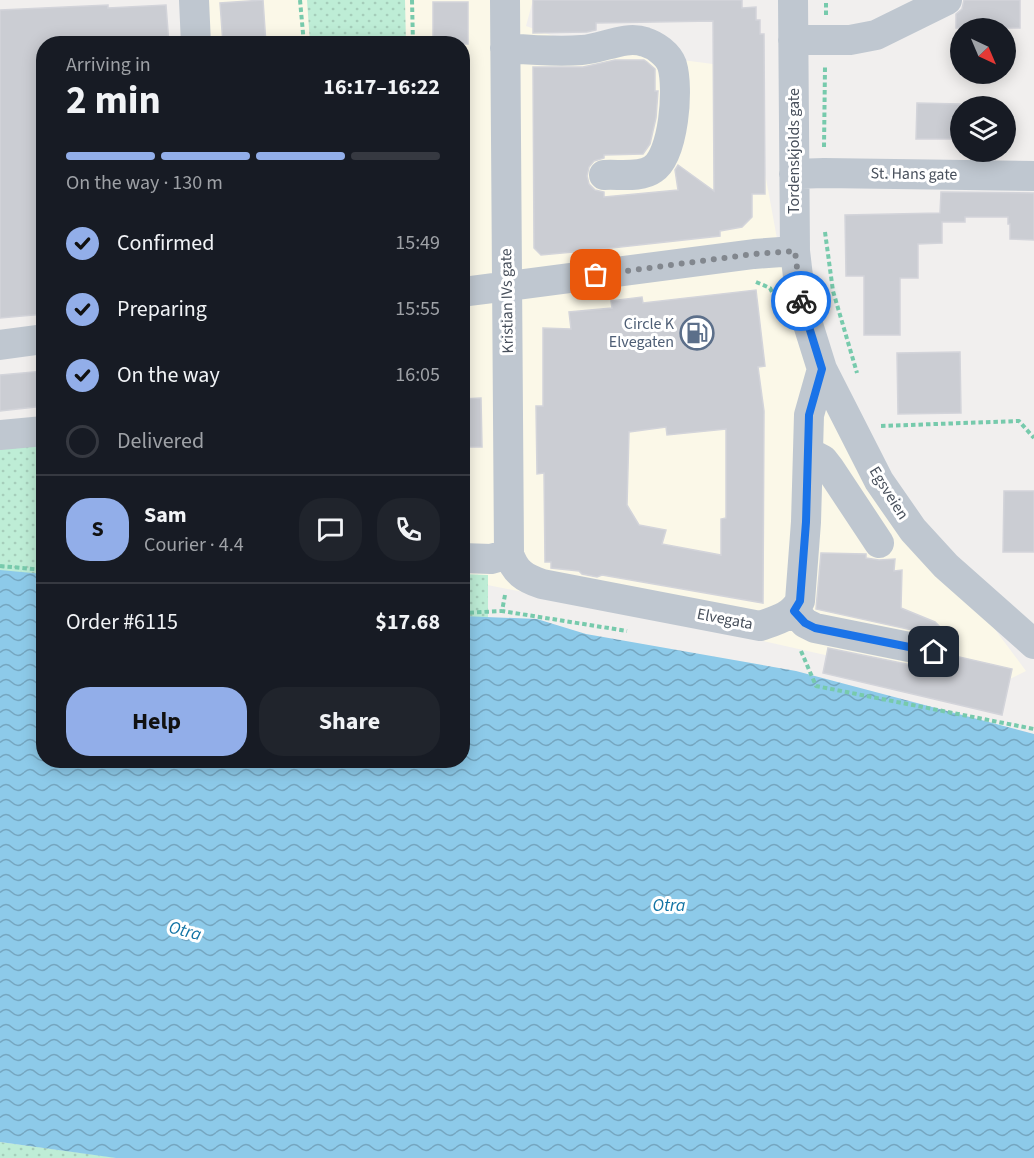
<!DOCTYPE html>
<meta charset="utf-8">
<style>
:root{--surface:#171b24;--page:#20242c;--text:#f1f3f6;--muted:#9ea1a6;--line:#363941;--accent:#92aee9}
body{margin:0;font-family:"Source Sans 3",sans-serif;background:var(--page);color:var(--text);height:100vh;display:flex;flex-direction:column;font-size:22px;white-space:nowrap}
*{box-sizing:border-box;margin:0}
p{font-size:20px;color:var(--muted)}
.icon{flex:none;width:33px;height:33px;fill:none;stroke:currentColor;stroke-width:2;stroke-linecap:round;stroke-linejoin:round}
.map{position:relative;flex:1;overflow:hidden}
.side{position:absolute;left:36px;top:36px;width:434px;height:732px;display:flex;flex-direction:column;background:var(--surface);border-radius:24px;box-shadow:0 3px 15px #0003}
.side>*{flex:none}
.needle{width:39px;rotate:136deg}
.buttons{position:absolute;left:950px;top:18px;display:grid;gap:12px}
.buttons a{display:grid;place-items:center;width:66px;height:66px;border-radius:50%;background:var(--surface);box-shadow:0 3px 15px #0003;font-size:30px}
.pin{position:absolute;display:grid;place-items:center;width:51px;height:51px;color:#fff;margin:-26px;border-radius:12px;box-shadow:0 3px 9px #0006}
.courier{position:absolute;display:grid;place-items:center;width:60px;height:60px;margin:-30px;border:4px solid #1a73e8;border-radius:50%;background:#fff;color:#222;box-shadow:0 2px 8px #0007}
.head em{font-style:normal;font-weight:700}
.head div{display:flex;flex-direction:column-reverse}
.head{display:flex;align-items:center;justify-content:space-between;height:102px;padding:0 30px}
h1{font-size:39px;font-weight:700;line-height:45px}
.bar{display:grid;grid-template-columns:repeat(4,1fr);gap:9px 6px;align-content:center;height:72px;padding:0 30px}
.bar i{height:8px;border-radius:4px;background:var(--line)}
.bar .current{background:var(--accent)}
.bar p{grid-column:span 4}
.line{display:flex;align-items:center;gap:15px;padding:0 30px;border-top:2px solid var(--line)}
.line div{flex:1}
.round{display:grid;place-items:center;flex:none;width:63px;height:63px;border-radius:24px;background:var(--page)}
ol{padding:0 30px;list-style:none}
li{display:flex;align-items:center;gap:18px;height:66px}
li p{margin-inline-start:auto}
li .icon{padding:6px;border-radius:50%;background:var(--accent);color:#111;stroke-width:4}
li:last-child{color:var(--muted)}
li i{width:33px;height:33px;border:3px solid var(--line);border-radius:50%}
.primary-button{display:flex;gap:12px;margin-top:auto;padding:12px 30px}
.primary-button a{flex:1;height:69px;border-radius:24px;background:var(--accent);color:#111;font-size:24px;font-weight:700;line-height:69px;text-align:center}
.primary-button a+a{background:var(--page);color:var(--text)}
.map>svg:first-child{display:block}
.commercial{fill:#fbf8e8}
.grass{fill:url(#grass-dots)}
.water{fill:url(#water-waves)}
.building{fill:#cbcdd3;stroke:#d3d4da;stroke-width:1.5;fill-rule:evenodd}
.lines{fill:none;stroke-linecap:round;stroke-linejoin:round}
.path{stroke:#77caac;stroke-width:4;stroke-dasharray:4.5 3;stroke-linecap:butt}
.minor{stroke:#bfc7d0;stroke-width:30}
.done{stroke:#82878e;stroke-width:6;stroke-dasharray:0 10.8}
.route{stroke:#1a73e8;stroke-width:8}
.labels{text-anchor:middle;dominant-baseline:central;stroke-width:6;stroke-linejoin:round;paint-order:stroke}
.street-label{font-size:16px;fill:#474f5b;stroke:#fff}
.service-label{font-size:16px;fill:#4e5e75;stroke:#fff;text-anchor:end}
.water-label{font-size:18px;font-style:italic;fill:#1173a4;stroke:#fff}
</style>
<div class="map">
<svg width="1034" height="1158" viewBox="0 0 1034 1158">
<defs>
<pattern id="grass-dots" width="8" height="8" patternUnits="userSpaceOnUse" patternTransform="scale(1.5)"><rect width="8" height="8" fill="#beedd6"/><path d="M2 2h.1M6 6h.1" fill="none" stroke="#a5cdba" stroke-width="1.8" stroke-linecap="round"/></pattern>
<pattern id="water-waves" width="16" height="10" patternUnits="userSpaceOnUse" patternTransform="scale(1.5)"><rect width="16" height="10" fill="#8dcae9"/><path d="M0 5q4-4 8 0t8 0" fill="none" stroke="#75a6c0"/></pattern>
</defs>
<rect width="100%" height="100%" fill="#f1efee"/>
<path class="commercial" d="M 207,0 L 533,0 L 526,26 L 583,47 L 728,66 L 754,113 L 780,255 L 835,395 L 979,608 L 1026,671 L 973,697 L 834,657 L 692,625 L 462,580 L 462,44 L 208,43 Z"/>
<path class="grass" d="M 307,0 L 405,0 L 406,43 L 310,43 Z
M 43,438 L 43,576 L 0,572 L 0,443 Z
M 462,574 L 488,575 L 488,619 L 462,617 Z
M 0,1142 L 119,1158 L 0,1158 Z"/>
<path class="water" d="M 0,570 L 43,574 L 44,760 L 462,760 L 462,616 L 537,619 L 586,634 L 796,671 L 1034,734 L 1034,1158 L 116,1158 L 0,1142 Z"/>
<path class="building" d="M 263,0 L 266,44 L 223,44 L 220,3 Z
M 533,0 L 742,0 L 742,8 L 756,7 L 756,20 L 760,20 L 760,34 L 764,34 L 765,194 L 752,194 L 752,217 L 742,227 L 720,231 L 720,236 L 584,251 L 541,255 L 534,248 L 533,67 L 583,67 L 615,60 L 644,60 L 647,62 L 655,69 L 655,91 L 658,91 L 656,118 L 650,144 L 643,154 L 604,155 L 604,158 L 594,161 L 589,167 L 587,176 L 589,184 L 595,190 L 604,192 L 604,197 L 678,190 L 675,170 L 678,165 L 714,191 L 713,21 L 596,23 L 596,30 L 587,32 L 533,33 Z
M 964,0 L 1020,0 L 1020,28 L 956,28 L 956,14 L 962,9 Z
M 433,2 L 468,2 L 468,44 L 433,44 Z
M 108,5 L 108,8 L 166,5 L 169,44 L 134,44 L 134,39 L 94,40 L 94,44 L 44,44 L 44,234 L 38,235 L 44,276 L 44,314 L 0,318 L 0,10 Z
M 917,103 L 960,104 L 960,139 L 916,139 Z
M 941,192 L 1034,193 L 1034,240 L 1010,239 L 1010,224 L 1008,224 L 1008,217 L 965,217 L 965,222 L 942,222 L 942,243 L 918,244 L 918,278 L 900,278 L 900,335 L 864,335 L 864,276 L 846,276 L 845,215 L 940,213 Z
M 756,290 L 765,366 L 758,367 L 764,411 L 763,603 L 602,575 L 597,577 L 582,574 L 579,571 L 551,568 L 551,562 L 545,562 L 544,473 L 537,474 L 536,406 L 543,406 L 543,328 L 571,329 L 569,312 L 612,308 L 611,301 L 642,297 L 643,303 ZM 666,427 L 667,435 L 726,429 L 726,518 L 721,519 L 721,555 L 662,544 L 666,530 L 639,525 L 627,505 L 629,432 Z
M 960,352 L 961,413 L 898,414 L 897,353 Z
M 44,371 L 44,406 L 0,411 L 0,375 Z
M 481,398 L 482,447 L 462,447 L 462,399 Z
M 1004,491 L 1034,491 L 1034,552 L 1003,552 Z
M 821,553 L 866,554 L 866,558 L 879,560 L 895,559 L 894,571 L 902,570 L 901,608 L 935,622 L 942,629 L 939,636 L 816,609 Z
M 828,648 L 931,669 L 939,668 L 946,664 L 951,655 L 1012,669 L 1002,715 L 823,673 Z"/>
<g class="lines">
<path class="path" d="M 300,0 L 304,44
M 412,0 L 413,44
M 826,15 L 826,0
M 824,147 L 825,67
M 825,232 L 833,291 L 857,373
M 756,282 L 770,288 L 772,292
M 881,426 L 1019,421 L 1034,438
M 0,566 L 44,570
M 505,595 L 502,611 L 627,631
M 462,613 L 502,611
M 801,651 L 816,686 L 1034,729"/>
<path class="minor" d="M 194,0 L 196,44
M 505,0 L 509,554 C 515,572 524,578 542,584 L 760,626 C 777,620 791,617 800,601 L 806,522 L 809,415 L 822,369
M 793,0 L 795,251 L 801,302 L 822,369 L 879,481 L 913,530 L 946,566 L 1034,644
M 793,40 L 850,40 L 876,35 L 947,0
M 505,48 C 530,50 557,52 582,50 C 602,49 625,35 645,42 C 655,45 668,54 672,65 C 679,88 674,155 653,169 C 641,178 619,174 604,175
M 794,174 L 824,173 L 1034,176
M 462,292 L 754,254 L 795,251
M 0,345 L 44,339
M 0,435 L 44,431
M 808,452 L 823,460 L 830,469 L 879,543
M 462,558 L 491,559 L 509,554
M 794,611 L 805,623 L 815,628 L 934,652"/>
</g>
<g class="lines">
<path class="done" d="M 596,275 L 754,254 L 795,251 L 801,301"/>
<path class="route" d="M 801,301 L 822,369 L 809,415 L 806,522 L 800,601 L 794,611 L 805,623 L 815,628 L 934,652"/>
</g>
<defs>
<g id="fuel-ring" transform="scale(1.725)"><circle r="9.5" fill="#fff" stroke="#5c6f8a" stroke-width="1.5"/><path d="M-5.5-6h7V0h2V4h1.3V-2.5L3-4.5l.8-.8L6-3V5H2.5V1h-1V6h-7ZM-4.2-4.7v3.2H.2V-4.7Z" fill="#5c6f8a"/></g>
</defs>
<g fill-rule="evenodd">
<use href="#fuel-ring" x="697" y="333"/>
</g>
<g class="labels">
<g class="street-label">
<text transform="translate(794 151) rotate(-90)">Tordenskjolds gate</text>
<text transform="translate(914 174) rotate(1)">St. Hans gate</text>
<text transform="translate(507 301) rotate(-91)">Kristian IVs gate</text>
<text transform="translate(889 493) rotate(58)">Egsveien</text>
<text transform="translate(725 619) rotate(11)">Elvegata</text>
</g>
<g class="service-label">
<text x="674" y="324">Circle K<tspan x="674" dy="18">Elvegaten</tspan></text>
</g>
<g class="water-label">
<text x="669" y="905">Otra</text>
<text transform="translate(185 931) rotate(14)">Otra</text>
</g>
</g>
</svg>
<div class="buttons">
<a><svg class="needle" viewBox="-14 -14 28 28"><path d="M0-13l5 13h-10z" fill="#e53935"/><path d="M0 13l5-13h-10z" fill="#9ea1a6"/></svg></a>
<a><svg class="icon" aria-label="layers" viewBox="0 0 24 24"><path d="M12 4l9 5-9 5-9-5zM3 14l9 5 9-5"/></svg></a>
</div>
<div class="pin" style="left:596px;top:275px;background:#ea580c"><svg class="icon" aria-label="bag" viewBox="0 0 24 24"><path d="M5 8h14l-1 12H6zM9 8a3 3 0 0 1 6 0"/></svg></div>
<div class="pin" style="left:934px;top:652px;background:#1f2937"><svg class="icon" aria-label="home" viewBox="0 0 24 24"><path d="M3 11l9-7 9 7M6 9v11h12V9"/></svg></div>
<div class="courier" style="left:801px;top:301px"><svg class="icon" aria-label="bike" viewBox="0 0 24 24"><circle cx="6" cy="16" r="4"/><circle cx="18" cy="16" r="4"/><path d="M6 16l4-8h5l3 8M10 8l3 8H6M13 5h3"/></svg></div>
<section class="side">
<div class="head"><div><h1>2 min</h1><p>Arriving in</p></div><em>16:17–16:22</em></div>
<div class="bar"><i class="current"></i><i class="current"></i><i class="current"></i><i></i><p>On the way · 130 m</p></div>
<ol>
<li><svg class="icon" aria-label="check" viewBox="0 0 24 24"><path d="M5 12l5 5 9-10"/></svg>Confirmed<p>15:49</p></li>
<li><svg class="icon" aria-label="check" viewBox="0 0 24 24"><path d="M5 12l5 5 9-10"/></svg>Preparing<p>15:55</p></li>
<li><svg class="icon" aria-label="check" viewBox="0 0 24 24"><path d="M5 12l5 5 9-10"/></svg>On the way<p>16:05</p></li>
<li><i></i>Delivered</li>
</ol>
<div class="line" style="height:108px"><b class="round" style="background:var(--accent);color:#111">S</b><div><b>Sam</b><p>Courier · 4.4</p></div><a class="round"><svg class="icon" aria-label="chat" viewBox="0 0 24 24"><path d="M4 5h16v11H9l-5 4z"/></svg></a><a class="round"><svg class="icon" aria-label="phone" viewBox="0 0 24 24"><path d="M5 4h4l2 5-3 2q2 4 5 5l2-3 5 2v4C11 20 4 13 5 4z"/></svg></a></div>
<div class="line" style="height:78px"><div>Order #6115</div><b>$17.68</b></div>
<div class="primary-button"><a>Help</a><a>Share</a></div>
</section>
</div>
